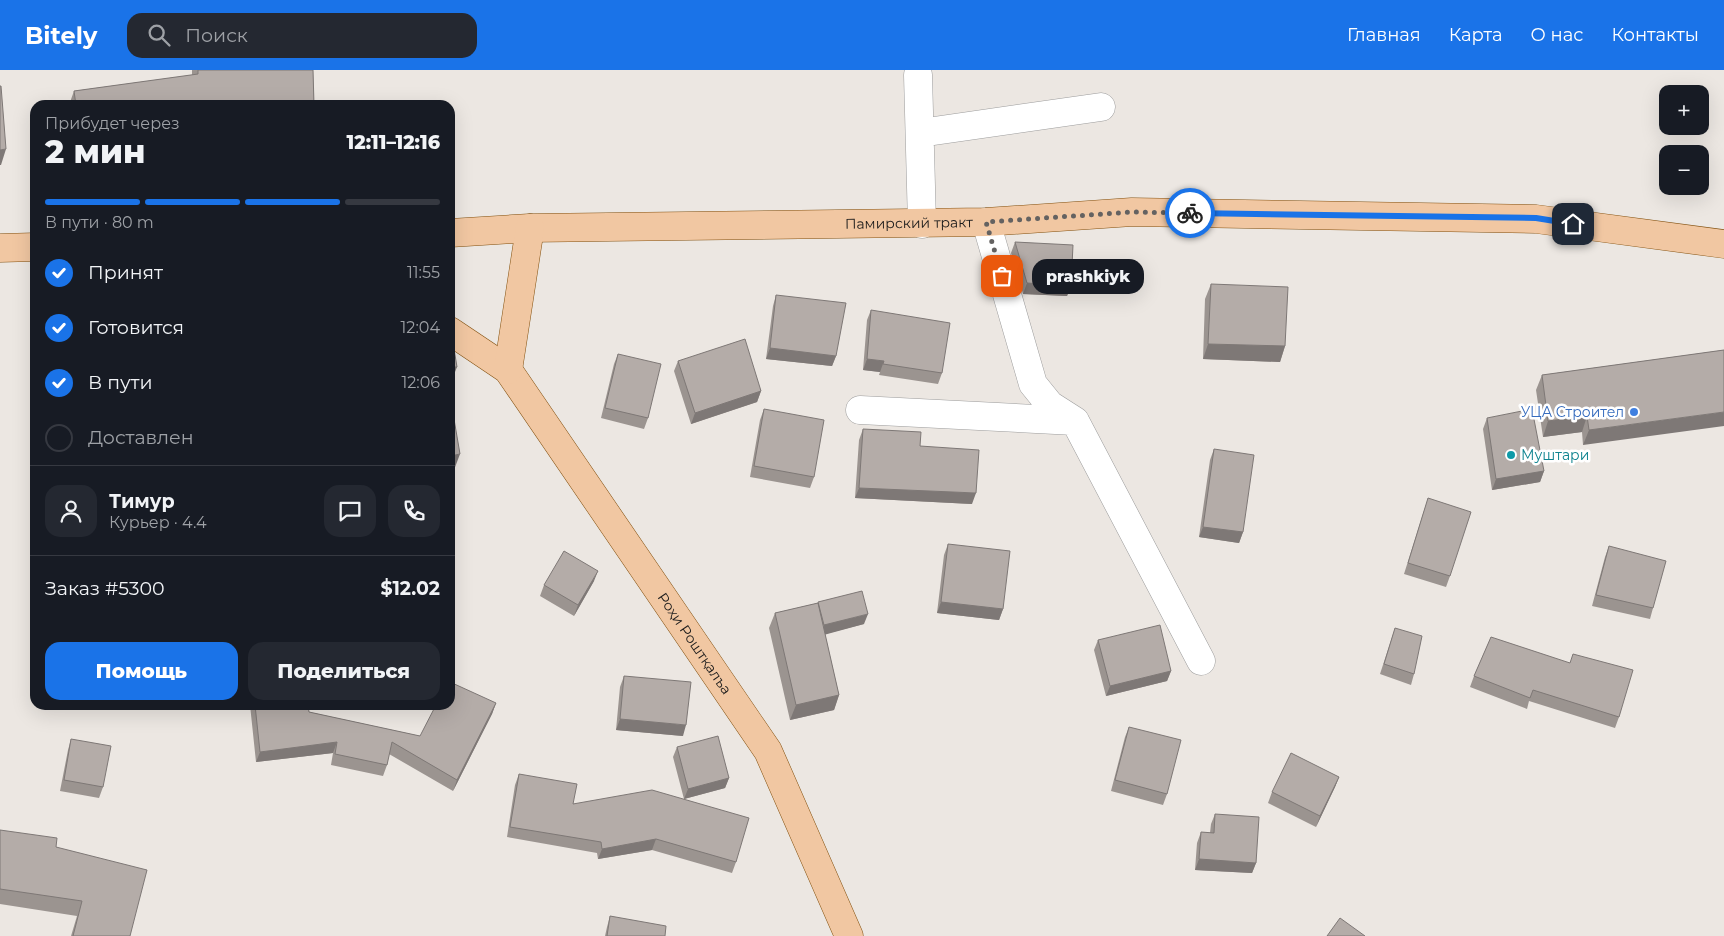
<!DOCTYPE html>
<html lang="ru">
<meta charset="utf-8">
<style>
:root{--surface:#171b24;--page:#242831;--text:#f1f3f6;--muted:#9ea1a6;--line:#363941;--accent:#1a73e8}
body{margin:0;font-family:Montserrat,sans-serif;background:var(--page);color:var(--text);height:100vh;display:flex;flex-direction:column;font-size:19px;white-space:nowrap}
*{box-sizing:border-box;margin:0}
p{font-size:16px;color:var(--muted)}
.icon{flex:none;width:28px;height:28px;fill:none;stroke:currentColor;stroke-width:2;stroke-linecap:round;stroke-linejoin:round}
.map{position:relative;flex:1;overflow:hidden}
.drawer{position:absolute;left:30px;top:30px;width:425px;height:610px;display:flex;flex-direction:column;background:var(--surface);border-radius:15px;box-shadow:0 5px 20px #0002}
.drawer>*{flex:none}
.buttons{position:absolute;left:1659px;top:15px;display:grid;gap:10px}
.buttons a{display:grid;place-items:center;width:50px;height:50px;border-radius:10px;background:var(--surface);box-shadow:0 5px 20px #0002;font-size:25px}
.pin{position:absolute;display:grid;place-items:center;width:42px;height:42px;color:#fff;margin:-21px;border-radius:10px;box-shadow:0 2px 8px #0006}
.courier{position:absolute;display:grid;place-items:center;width:50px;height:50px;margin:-25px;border:4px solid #1a73e8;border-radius:50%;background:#fff;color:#222;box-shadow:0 1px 6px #0007}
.bubble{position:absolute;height:35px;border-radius:15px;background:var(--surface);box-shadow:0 5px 20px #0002;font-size:16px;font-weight:800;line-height:35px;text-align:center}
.summary em{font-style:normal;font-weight:800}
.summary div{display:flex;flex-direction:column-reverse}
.summary{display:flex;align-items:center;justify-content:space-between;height:85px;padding:0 15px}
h1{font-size:32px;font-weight:800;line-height:38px}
.bar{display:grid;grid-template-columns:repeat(4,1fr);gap:8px 5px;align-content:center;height:60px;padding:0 15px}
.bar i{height:6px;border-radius:4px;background:var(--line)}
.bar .on{background:var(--accent)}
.bar p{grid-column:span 4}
.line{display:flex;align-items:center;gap:12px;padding:0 15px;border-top:1px solid var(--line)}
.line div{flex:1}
.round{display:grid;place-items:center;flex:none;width:52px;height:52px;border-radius:15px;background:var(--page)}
ol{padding:0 15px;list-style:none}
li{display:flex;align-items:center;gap:15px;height:55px}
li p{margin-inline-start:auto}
li .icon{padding:5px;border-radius:50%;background:var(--accent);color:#fff;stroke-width:4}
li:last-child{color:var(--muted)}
li i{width:28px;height:28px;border:2px solid var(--line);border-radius:50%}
.action{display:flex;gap:10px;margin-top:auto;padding:10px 15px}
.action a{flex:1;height:58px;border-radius:15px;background:var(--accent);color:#fff;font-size:20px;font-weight:800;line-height:58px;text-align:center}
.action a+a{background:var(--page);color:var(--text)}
header{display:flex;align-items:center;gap:30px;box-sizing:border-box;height:70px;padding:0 25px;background:var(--accent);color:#fff}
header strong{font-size:24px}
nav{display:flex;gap:28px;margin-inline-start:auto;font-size:18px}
.search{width:350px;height:45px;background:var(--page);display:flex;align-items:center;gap:12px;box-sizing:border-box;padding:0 18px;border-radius:15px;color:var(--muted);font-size:19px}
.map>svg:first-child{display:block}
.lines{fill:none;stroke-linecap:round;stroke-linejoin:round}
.minor-casing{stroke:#9c9c9c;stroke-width:29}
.major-casing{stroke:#835110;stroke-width:29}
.minor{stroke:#fff;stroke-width:28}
.major{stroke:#f1c7a2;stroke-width:28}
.wall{fill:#9b9490}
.shaded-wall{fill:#7e7876}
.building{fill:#b4aca8;stroke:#7e7876}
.done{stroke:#646261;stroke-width:5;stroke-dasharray:0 9}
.route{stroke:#1a73e8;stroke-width:6}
.shop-dot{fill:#3f7fe0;stroke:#fff;stroke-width:2}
.culture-dot{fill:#0f9aa8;stroke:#fff;stroke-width:2}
.labels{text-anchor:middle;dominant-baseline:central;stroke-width:5;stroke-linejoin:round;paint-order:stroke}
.street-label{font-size:14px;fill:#1b1b1b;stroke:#fff}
.shop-label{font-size:14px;fill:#366cbe;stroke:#fff;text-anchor:end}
.culture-label{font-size:14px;fill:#0d838f;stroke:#fff;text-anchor:start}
</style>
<header>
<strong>Bitely</strong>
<div class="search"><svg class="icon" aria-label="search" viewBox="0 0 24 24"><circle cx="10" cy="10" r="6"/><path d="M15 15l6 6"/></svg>Поиск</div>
<nav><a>Главная</a><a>Карта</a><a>О нас</a><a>Контакты</a></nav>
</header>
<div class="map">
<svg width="1724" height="866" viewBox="0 0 1724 866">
<rect width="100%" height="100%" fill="#ece7e2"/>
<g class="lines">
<g class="minor-casing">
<path id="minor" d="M 918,5 L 922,154
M 920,63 L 1101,37
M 986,152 L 1033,314 L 1050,335 L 1075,351 L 1201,591
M 860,340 L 1075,351"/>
</g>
<g class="major-casing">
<g id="major">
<path id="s1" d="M 450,163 L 530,158 L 986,152 L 1132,142 L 1536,149 L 1724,174"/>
<path d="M 0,178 L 35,177"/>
<path id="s2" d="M 450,261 L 508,300 L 768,681 L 849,866"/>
<path d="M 508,300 L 530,158"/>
</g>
</g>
<use href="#minor" class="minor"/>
<use href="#major" class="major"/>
</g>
<path class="wall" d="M 192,0 L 313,0 L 314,35 L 69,35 L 74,21 L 192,5 Z
M 1015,172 L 1071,216 L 1067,226 L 1023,224 L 1011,183 Z
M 1211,214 L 1285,276 L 1280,292 L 1203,289 L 1205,229 Z
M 776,225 L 836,286 L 832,296 L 766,289 L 773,236 Z
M 871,240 L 942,303 L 938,314 L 879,305 L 880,302 L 863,300 L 867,250 Z
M 1724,280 L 1583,375 L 1582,362 L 1543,367 L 1536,320 L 1542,305 Z
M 618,284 L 648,348 L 644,359 L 601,348 L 614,294 Z
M 678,291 L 761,321 L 757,332 L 691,354 L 674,301 Z
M 764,339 L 814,407 L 810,418 L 750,407 L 760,350 Z
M 1487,348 L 1544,401 L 1540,412 L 1492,420 L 1483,359 Z
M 863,359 L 920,376 L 972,434 L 855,428 L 859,370 Z
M 1214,379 L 1243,462 L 1239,473 L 1199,467 L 1210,390 Z
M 1428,428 L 1450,506 L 1446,517 L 1404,504 Z
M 948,474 L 1003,539 L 999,550 L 937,543 L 944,485 Z
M 1609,476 L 1653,538 L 1650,549 L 1592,536 L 1605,487 Z
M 594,511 L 574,546 L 540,526 L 544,515 Z
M 818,532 L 864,554 L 825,564 L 839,625 L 834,640 L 790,650 L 769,558 L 775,543 L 818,533 Z
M 1395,558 L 1414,604 L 1411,615 L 1380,604 Z
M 1491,567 L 1619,647 L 1615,658 L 1529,631 L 1527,639 L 1470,617 L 1474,606 Z
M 1098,570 L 1171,601 L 1167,611 L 1106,626 L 1094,580 Z
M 624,606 L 683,666 L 616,660 L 620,617 Z
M 496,633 L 492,644 L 453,721 L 389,684 L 387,695 L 383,706 L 331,695 L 333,683 L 256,692 L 250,635 L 308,635 L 309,642 L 420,666 Z
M 1129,657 L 1167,724 L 1163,735 L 1111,721 L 1125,667 Z
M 71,669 L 103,717 L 99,728 L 60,721 L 68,680 Z
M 677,677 L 729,708 L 725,718 L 684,729 L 736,792 L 732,803 L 652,780 L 598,789 L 597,783 L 507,767 L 515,715 L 519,704 L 573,734 L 684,729 L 673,687 Z
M 1339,707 L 1335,717 L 1316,757 L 1268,733 L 1272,722 Z
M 1215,744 L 1256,793 L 1252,803 L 1195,800 L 1197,773 L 1201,762 L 1210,763 L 1211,754 Z
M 0,760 L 56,777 L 130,866 L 71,866 L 77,846 L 0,834 Z
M 610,846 L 665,866 L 605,866 L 607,857 Z"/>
<path class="shaded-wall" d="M 6,79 L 1,95 L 0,95 L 0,80 Z
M 1027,213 L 1071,216 L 1067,226 L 1023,224 Z
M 1208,274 L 1285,276 L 1280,292 L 1203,289 Z
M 770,278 L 836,286 L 832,296 L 766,289 Z
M 867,289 L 884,291 L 880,302 L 863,300 Z
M 450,297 L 457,297 L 451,312 L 450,312 Z
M 761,321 L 757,332 L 691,354 L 695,343 Z
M 1724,342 L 1724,356 L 1583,375 L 1589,360 Z
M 1587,346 L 1582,362 L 1543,367 L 1548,351 Z
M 460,384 L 454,400 L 450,400 L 450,386 Z
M 1544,401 L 1540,412 L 1492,420 L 1496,409 Z
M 859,418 L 976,423 L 972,434 L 855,428 Z
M 1203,457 L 1243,462 L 1239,473 L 1199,467 Z
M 598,501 L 594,511 L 574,546 L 578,535 Z
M 941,532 L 1003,539 L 999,550 L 937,543 Z
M 868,544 L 864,554 L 820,566 L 824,555 Z
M 1171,601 L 1167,611 L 1106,626 L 1110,616 Z
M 839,625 L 834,640 L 790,650 L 796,635 Z
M 496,633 L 492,644 L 453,721 L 457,710 Z
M 620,649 L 686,655 L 683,666 L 616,660 Z
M 337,672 L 333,683 L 256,692 L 260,682 Z
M 1339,707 L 1335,717 L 1316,757 L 1320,746 Z
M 729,708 L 725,718 L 684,729 L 688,719 Z
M 656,769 L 652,780 L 598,789 L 602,779 Z
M 1199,789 L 1256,793 L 1252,803 L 1195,800 Z"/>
<path class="building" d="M 198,0 L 313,0 L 314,35 L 76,35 L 74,21 L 198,4 Z
M 0,16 L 1,16 L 6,79 L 0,80 Z
M 1015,172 L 1073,175 L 1071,216 L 1027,213 Z
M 1211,214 L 1288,217 L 1285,276 L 1208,274 Z
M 776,225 L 846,233 L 836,286 L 770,278 Z
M 871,240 L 950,253 L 942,303 L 883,294 L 884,291 L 867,289 Z
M 745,269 L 761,321 L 695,343 L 678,291 Z
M 453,273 L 457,297 L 450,297 L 450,274 Z
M 1724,280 L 1724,342 L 1589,360 L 1587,346 L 1548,351 L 1542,305 Z
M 618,284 L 661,294 L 648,348 L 605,338 Z
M 450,326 L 460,384 L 450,386 Z
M 764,339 L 824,350 L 814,407 L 754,396 Z
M 1532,339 L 1544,401 L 1496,409 L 1487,348 Z
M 863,359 L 921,362 L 920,376 L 979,380 L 976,423 L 859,418 Z
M 1214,379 L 1254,385 L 1243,462 L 1203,457 Z
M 1428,428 L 1471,442 L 1450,506 L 1408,493 Z
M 948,474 L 1010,481 L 1003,539 L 941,532 Z
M 1609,476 L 1666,491 L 1653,538 L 1596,525 Z
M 564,481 L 598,501 L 578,535 L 544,515 Z
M 862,521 L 868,544 L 824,555 L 818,532 Z
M 818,533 L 839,625 L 796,635 L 775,543 Z
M 1160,555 L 1171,601 L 1110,616 L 1098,570 Z
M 1395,558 L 1422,566 L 1414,604 L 1384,594 Z
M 1491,567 L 1570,593 L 1573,584 L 1633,600 L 1619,647 L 1533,620 L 1530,628 L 1474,606 Z
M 624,606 L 691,612 L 686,655 L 620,649 Z
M 450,612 L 496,633 L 457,710 L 392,672 L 387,695 L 335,684 L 337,672 L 260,682 L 255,635 L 308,635 L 309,642 L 420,666 L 436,635 L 450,635 Z
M 1129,657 L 1181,670 L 1167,724 L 1115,710 Z
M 718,666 L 729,708 L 688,719 L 677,677 Z
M 71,669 L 111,676 L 103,717 L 64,710 Z
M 1291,683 L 1339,707 L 1320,746 L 1272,722 Z
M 519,704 L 577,714 L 573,734 L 652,720 L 749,748 L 736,792 L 656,769 L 602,779 L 601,772 L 510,757 Z
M 1215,744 L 1259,747 L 1256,793 L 1199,789 L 1201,762 L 1214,763 Z
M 0,760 L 57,768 L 56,777 L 147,800 L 130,866 L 73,866 L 82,831 L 0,819 Z
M 610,846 L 666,856 L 665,866 L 607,866 Z
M 1340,848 L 1365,866 L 1327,866 Z"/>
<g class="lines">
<path class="done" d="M 1002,206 L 986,152 L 1132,142 L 1190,143"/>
<path class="route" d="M 1190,143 L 1536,148 L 1573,154"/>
</g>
<circle class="shop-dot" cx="1634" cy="342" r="5"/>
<circle class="culture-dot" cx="1511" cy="385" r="5"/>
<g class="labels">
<g class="street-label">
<text stroke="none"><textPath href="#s1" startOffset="459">Памирский тракт</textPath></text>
<text stroke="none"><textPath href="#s2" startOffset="401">Роҳи Роштқалъа</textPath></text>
</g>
<g class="shop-label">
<text x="1624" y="342">УЦА Строител</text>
</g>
<g class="culture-label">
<text x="1521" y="385">Муштари</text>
</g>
</g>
</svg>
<div class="buttons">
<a>+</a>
<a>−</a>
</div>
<div class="pin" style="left:1002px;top:206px;background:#ea580c"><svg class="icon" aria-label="bag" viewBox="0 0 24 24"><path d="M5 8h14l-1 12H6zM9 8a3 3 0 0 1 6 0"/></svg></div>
<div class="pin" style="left:1573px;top:154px;background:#1f2937"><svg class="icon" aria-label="home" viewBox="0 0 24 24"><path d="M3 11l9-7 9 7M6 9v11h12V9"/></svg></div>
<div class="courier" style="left:1190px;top:143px"><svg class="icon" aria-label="bike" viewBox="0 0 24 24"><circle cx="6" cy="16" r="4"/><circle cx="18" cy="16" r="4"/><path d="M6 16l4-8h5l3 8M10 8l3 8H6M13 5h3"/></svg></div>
<div class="bubble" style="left:1032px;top:189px;width:112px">prashkiyk</div>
<section class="drawer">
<div class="summary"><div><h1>2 мин</h1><p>Прибудет через</p></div><em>12:11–12:16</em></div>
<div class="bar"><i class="on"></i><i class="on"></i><i class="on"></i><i></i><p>В пути · 80 m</p></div>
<ol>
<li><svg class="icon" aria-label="check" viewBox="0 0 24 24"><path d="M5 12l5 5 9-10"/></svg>Принят<p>11:55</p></li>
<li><svg class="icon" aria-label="check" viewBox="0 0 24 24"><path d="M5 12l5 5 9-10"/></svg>Готовится<p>12:04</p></li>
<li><svg class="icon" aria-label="check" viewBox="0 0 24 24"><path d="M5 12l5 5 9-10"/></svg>В пути<p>12:06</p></li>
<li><i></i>Доставлен</li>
</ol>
<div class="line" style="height:90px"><a class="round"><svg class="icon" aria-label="person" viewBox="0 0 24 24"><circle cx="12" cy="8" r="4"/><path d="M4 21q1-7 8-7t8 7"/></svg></a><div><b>Тимур</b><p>Курьер · 4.4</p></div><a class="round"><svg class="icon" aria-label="chat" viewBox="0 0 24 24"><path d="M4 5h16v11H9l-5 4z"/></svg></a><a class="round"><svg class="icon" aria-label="phone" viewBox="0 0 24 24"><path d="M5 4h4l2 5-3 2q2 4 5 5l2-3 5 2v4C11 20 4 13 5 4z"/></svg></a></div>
<div class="line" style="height:65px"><div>Заказ #5300</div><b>$12.02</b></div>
<div class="action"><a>Помощь</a><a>Поделиться</a></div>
</section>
</div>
